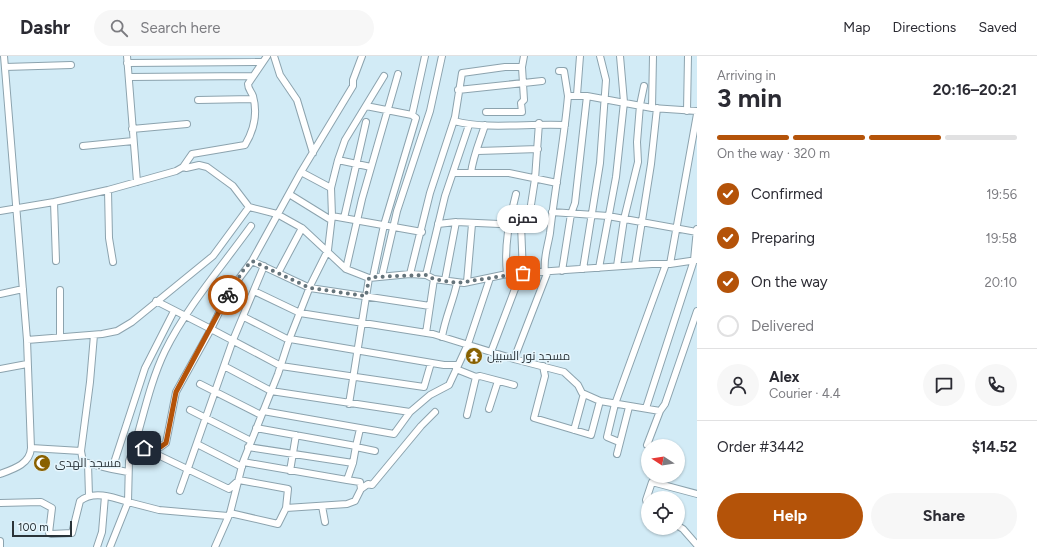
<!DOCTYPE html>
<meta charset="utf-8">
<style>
:root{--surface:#fff;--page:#f7f7f7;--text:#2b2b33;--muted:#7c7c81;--line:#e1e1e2;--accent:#b45309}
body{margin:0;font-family:Figtree,Cairo,sans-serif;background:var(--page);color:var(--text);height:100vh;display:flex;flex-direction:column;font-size:15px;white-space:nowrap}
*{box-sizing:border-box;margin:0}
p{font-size:13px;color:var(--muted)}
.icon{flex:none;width:22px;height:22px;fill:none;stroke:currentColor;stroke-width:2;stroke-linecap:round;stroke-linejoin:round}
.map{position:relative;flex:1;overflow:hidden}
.details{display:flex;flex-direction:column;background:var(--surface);width:340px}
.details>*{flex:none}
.needle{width:26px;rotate:282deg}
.buttons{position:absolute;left:641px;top:383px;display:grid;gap:8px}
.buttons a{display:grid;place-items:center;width:44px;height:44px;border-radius:50%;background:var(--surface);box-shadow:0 1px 3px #0004;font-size:20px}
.scale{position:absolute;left:12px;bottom:10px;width:60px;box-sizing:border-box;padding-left:4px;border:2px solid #2b3439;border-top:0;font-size:11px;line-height:14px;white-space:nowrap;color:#2b3439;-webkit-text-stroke:3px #e7f6fd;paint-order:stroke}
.pin{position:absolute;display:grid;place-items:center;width:34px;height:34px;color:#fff;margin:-17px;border-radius:8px;box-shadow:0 2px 6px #0006}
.courier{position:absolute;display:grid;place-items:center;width:40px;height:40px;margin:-20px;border:3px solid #b45309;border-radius:50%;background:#fff;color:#222;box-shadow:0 1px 5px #0007}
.bubble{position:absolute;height:28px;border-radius:14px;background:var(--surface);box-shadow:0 1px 3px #0004;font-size:13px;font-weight:700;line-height:28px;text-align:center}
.head em{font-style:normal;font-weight:700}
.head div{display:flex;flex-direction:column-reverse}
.head{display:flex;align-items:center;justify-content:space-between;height:68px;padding:0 20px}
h1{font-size:26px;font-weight:700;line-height:30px}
.bar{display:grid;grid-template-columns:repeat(4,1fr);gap:6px 4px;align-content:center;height:48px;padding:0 20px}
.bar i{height:5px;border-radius:3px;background:var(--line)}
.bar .current{background:var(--accent)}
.bar p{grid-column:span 4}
.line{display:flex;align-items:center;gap:10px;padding:0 20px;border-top:1px solid var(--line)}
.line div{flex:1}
.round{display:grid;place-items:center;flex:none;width:42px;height:42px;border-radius:21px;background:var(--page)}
ol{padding:0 20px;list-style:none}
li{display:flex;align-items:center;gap:12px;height:44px}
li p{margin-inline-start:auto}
li .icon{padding:4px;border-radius:50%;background:var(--accent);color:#fff;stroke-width:4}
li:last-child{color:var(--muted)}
li i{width:22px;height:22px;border:2px solid var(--line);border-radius:50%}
.cta{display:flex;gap:8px;margin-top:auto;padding:8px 20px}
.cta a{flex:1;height:46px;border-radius:24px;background:var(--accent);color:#fff;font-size:16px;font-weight:700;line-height:46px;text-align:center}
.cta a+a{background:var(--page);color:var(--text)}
header{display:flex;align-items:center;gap:24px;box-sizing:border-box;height:56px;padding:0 20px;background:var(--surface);border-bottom:1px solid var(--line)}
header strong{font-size:19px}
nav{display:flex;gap:22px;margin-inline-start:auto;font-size:14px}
.search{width:280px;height:36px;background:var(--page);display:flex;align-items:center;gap:10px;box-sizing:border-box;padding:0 14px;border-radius:22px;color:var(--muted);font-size:15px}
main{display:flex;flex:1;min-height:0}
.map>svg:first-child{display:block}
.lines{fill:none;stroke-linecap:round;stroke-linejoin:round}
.minor-casing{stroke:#8ca3ae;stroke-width:8}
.minor{stroke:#fff;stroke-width:6}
.done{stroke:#65747b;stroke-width:4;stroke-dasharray:0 7.2}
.route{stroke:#b45309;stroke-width:5}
.labels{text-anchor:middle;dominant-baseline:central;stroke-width:3;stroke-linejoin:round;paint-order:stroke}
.poi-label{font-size:12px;fill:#2b3439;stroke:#e7f6fd;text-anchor:start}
</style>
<header>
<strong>Dashr</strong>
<div class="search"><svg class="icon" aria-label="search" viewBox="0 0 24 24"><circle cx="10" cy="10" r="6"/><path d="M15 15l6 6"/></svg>Search here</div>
<nav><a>Map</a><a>Directions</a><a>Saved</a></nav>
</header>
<main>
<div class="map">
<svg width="697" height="491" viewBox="0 0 697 491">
<rect width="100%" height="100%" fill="#d2ebf6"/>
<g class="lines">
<g class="minor-casing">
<path id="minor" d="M 127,0 L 137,126
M 274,0 L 280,19 L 297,44 L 313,97
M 127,7 L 262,6
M 5,11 L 71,9
M 559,15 L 564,15 L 568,40
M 129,21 L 252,20
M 458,34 L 542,25
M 577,39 L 580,0
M 198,44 L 253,43
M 366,50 L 412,59 L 416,62 L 384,169 L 373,221
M 652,52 L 653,0
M 687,55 L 688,0
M 486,56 L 522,56 L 521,47 L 524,44 L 522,11 L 524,0
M 412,59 L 425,0
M 454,65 C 488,74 529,67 565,69
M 132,73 L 187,68
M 83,90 L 133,85
M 478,95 L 538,93
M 338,104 L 371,111
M 183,111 L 186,112 L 199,109 L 207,111 L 233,130 L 249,151 L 277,158 L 302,172 L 346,213 L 369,222 L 410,218 L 426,219 L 434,223 L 464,227 L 507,218 L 652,208 L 670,208 L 697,204
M 301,116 L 331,132
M 454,117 L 509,117 L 557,127
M 471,117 C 473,100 480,85 485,69
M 108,134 L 109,182 L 113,206
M 289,138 L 331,164
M 54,146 L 56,205
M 0,155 L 54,146 L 108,134 L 176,115 L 183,111 L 192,98 L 245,89 C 254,74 258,58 253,40 C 251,35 248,33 248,28 L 267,0
M 552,156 L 608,160 L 697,176
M 332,160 L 422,176
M 344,162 L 366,66
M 438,168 L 456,166 L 521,169
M 252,205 L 310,232 L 430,250
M 670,208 L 697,58
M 635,209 L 651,108 L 657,52
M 617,210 L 624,163 L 638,106 L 637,86 L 640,49 L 644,30
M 599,212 L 616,121 L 624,46 L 620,0
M 346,213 L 362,143 L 398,18
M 583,213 L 600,107 L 606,24 L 600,0
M 562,215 L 571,158 L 575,147 L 587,40
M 545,216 C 543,202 548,190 550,177 C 555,131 564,86 568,40 L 587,40 L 652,52 L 697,55
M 278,217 L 302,172
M 523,217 L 521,169 L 528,168 L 535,123 L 539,67
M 410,218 L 430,137 L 455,61 L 462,17 L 505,11 L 522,11
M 507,218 C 504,190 509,166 516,138
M 426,219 L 445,140 L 469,69
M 382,220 L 397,155 L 430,55 L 442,0
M 445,224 L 456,166
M 467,226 L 472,168
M 60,234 L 60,281
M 254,235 L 300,257 L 433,278 L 514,303 L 564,316 L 578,329 L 582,337 L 600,345 L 660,355 L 665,348 L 697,255
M 0,238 L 23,233
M 156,245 L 211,273 L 229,236 L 252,205 L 301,116 L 353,30 L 353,24 L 362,0
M 244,261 L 289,284
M 426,277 L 434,223
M 442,281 C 445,262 453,246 457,227
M 290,283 L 444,309 L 458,309
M 27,284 L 102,278 L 117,275 L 132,266 L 213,200 L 249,151
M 491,296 L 521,217
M 514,303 L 548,215
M 224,310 L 271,335 L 410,356
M 543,310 L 545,320 L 534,362 L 591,379 L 600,345
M 0,313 L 27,308
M 456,313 L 476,321 L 480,320 L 514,329
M 200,328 L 261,359
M 349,348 L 369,222
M 646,352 L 694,204 L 697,173
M 489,353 L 498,325
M 190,354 L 251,385
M 263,355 L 394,378 L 410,356 L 430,339 L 449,329 L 468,288 L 490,222
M 467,359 L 476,321
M 574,374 L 583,341 L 585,339
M 619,386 L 607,381 L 615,348 L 666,208
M 135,388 C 144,357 151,324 165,295 C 186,252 223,209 251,170
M 197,388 L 242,411
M 647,389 L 660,355
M 356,390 L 360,373
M 248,391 L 353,407 L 356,390 L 256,372
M 356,391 L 375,395
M 31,392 L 81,395 L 83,406 L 112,413
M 81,395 L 90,326 L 94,279
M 152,397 L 166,387 L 176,336 L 211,273 L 281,310 L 424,331 L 431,307
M 617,398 L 629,351
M 243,406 L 347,424 L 353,407
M 88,407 L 89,440
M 290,415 L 296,379
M 128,416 L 112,413 L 145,312 L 174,255
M 0,418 C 14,413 30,408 31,392 L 27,284 L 4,0
M 347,424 L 360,426 L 361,433
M 180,435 L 233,284 L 264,210
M 0,447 L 41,446 L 52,452 L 49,477 L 51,478 L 72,477 L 80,445 C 93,434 113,441 128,446 L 110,491
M 322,450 L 325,466
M 648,451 L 646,444 L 652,426 L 697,438
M 230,457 L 278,468 L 286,452
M 228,460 L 159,454 L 128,446 L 129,405 L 135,388 L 229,433 L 239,424 L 288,433 L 286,452 L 347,448 L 355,445 L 361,433 L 368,428 L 372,429 L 421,370 L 435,356
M 678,470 L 683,473 L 697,489
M 0,485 L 0,491
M 97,491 L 102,476 L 105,440
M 215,491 L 230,457 L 243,406 L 278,318 L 289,284 L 311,228 L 328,194 L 332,160 L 331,132 L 338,104 L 345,84 L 384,20"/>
</g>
<use href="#minor" class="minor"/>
</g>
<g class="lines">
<path class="done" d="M 228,239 L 244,213 L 252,205 L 310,232 L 366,240 L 369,222 L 373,221 L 426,219 L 434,223 L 457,227 L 523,217"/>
<path class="route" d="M 144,392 L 152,397 L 166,387 L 176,336 L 228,239"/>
</g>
<defs>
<g id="temple-disc" transform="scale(0.9)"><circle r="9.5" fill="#896100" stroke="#e7f6fd"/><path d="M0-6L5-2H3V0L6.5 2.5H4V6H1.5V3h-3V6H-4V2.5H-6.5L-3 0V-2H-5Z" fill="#fff"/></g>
<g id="mosque-disc" transform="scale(0.9)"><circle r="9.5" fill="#896100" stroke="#e7f6fd"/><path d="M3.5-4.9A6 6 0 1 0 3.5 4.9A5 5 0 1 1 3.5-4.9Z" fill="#fff"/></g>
</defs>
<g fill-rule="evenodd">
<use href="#temple-disc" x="474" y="300"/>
<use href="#mosque-disc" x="42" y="407"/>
</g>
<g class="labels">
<g class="poi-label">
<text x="487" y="300">مسجد نور السبيل</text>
<text x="55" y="407">مسجد الهدى</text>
</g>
</g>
</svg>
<div class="buttons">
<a><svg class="needle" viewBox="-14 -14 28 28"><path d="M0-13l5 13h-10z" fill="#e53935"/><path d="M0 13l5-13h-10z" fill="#7c7c81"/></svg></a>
<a><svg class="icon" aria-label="locate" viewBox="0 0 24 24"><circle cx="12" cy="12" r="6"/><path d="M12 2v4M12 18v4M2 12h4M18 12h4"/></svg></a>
</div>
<div class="scale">100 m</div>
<div class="pin" style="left:523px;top:217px;background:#ea580c"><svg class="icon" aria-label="bag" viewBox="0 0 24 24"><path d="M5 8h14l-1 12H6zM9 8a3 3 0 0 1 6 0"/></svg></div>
<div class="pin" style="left:144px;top:392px;background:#1f2937"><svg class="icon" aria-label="home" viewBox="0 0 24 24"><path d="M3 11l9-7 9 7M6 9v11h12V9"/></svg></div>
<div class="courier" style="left:228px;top:239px"><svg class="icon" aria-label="bike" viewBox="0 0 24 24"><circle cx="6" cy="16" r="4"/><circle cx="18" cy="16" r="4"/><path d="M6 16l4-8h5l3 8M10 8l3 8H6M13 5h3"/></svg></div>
<div class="bubble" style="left:497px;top:149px;width:52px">حمزه</div>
</div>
<section class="details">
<div class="head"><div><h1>3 min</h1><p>Arriving in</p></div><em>20:16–20:21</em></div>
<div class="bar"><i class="current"></i><i class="current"></i><i class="current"></i><i></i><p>On the way · 320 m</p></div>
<ol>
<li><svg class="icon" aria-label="check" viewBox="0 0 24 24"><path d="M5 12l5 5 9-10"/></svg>Confirmed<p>19:56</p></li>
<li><svg class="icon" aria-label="check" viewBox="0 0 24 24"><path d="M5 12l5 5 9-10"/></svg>Preparing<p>19:58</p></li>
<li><svg class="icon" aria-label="check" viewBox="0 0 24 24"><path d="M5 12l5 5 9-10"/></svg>On the way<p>20:10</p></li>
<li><i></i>Delivered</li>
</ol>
<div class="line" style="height:72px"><a class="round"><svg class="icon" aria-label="person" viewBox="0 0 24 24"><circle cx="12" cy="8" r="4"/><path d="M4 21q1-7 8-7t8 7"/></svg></a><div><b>Alex</b><p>Courier · 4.4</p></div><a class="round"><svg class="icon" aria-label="chat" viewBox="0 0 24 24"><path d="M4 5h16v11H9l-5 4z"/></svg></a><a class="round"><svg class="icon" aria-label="phone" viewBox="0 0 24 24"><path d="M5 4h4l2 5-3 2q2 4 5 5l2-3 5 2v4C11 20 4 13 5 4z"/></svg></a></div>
<div class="line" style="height:52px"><div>Order #3442</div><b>$14.52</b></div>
<div class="cta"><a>Help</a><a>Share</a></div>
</section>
</main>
